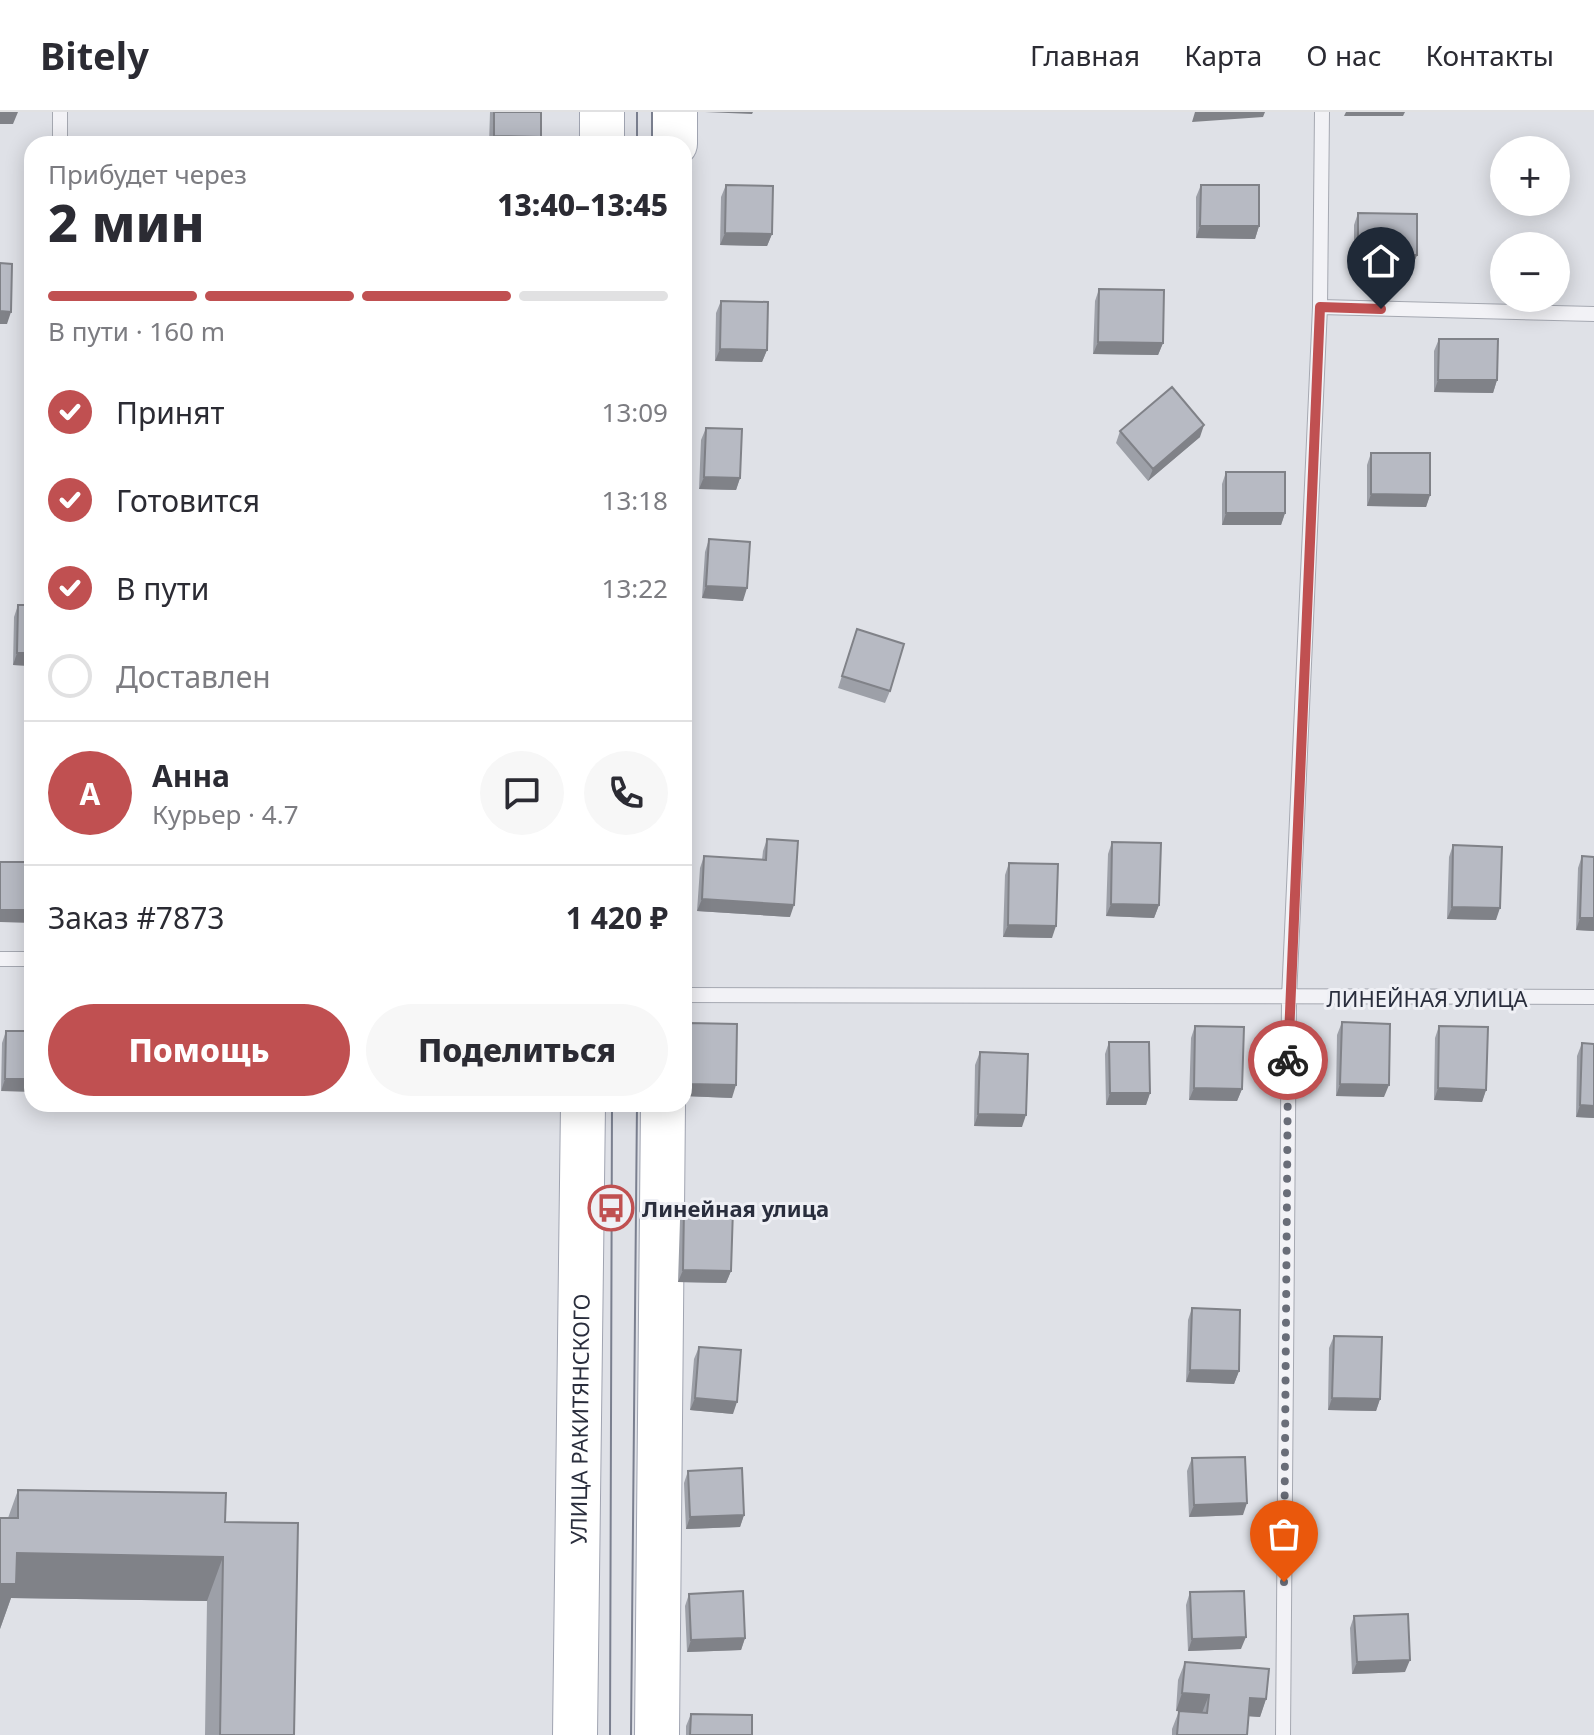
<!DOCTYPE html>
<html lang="ru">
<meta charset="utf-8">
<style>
:root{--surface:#fff;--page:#f7f7f7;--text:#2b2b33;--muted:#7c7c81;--line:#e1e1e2;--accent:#c05051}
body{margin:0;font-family:"Noto Sans",sans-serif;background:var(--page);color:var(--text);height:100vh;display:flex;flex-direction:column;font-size:30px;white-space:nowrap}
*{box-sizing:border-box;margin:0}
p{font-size:26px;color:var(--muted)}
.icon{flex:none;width:44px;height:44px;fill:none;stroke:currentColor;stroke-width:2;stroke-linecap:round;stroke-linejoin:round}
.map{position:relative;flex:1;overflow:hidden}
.panel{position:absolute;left:24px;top:24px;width:668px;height:976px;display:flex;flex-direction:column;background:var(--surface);border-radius:24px;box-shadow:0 4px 20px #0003}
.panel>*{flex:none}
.buttons{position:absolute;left:1490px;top:24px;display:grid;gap:16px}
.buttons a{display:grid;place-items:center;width:80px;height:80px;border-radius:50%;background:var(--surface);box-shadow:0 4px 20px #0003;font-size:40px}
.pin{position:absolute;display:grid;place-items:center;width:68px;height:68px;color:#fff;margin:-82px -34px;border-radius:50% 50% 50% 0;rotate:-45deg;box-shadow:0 0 8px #0007}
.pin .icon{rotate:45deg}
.courier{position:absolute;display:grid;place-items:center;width:80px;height:80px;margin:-40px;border:6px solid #c05051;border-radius:50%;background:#fff;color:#222;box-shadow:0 2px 10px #0007}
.head em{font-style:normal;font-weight:800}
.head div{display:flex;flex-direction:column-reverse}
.head{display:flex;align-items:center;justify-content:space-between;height:136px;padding:0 24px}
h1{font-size:52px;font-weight:800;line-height:60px}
.bar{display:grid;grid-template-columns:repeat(4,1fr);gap:12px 8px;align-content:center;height:96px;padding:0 24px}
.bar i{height:10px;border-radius:6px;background:var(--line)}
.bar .active{background:var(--accent)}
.bar p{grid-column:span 4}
.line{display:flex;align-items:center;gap:20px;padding:0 24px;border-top:2px solid var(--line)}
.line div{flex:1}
.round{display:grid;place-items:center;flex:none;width:84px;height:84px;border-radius:42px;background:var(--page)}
ol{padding:0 24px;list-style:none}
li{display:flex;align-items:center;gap:24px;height:88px}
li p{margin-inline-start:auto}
li .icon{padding:8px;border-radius:50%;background:var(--accent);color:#fff;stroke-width:4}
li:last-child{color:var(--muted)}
li i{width:44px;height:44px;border:4px solid var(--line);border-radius:50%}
.button{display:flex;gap:16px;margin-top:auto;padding:16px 24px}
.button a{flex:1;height:92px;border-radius:48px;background:var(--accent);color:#fff;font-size:32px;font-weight:800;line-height:92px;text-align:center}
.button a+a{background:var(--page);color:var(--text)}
header{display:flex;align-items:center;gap:48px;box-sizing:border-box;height:112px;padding:0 40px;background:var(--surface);border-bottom:2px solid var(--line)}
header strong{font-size:38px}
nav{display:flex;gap:44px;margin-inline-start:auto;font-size:28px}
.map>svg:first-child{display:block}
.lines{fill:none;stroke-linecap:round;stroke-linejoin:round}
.lane-casing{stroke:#a5a8b1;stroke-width:16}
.primary-casing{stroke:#a0a4b1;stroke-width:46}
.lane{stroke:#f2f2f6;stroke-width:14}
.primary{stroke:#fff;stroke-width:44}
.tram{stroke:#7a7f8f;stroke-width:2}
.wall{fill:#9da0a8}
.shaded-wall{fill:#808288}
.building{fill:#b7bac3;stroke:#808288;stroke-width:2}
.done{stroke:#696d78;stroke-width:8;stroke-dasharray:0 14.4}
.route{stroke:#c05051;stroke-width:10}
.labels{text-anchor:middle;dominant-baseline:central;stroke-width:6;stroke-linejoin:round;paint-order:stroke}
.street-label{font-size:22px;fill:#2a2e3d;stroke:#eff0f5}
.poi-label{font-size:22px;font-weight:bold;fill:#2a2e3d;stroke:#eff0f5;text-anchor:start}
</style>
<header>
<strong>Bitely</strong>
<nav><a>Главная</a><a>Карта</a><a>О нас</a><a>Контакты</a></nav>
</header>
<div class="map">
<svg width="1594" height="1623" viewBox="0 0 1594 1623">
<rect width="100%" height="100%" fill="#dfe1e7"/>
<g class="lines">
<g class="lane-casing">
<path id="lane" d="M 60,32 L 60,0
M 1320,195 L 1594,202
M 0,847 L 32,847
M 684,883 L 1594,885
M 1283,1623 L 1289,886 L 1320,195 L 1322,0"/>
</g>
<g class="primary-casing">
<g id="primary">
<path d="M 602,32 L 602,0"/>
<path d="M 675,32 L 675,0"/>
<path id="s1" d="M 575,1623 L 583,992"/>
<path d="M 657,1623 L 663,992"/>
</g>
</g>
<use href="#lane" class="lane"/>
<use href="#primary" class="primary"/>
<path class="tram" d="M 637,0 L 637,32
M 652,32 L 652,0
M 610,1623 L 612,992
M 631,1623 L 637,992"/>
</g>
<path class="wall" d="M 490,0 L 541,0 L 538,32 L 489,32 Z
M 726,73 L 772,122 L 767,134 L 720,133 L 721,85 Z
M 1201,73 L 1259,114 L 1255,127 L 1196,126 L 1196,85 Z
M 1358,101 L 1417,143 L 1412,155 L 1354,155 L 1354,113 Z
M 1099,177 L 1163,231 L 1158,243 L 1093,242 L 1095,189 Z
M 721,189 L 767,238 L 762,250 L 715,249 L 716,201 Z
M 1439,227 L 1497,268 L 1493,281 L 1434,280 L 1434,239 Z
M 706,316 L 740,366 L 736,378 L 699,377 L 701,328 Z
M 1120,319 L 1200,325 L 1148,369 L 1116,331 Z
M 1371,341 L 1430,383 L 1426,395 L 1367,394 L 1367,353 Z
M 1226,360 L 1285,401 L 1281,413 L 1222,413 L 1222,372 Z
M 709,427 L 743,489 L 702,486 L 705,440 Z
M 18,493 L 32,554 L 13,553 L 14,505 Z
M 857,517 L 890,579 L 885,591 L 838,576 Z
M 767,727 L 790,805 L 697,799 L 700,756 L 704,744 L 762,748 L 763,739 Z
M 1112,730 L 1159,793 L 1154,806 L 1106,804 L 1108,742 Z
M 1453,733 L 1496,808 L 1447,807 L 1449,745 Z
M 1582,744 L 1594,819 L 1576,818 L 1578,756 Z
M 1009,751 L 1052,826 L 1003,825 L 1005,763 Z
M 1342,910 L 1384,985 L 1336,984 L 1337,923 Z
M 689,911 L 732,986 L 684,984 L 685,923 Z
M 1195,914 L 1242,977 L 1237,989 L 1189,988 L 1191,926 Z
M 1439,914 L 1486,978 L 1482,990 L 1434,988 L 1435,926 Z
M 6,919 L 32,919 L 1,979 L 2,931 Z
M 1109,930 L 1150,981 L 1146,993 L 1106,993 L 1105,942 Z
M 1582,931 L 1594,932 L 1594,1006 L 1576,1005 L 1577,944 Z
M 980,940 L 1022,1015 L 974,1014 L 975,953 Z
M 684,1096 L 731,1159 L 726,1171 L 678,1170 L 680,1108 Z
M 1192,1196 L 1239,1259 L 1234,1272 L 1186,1270 L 1188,1208 Z
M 1334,1224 L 1380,1287 L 1376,1299 L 1328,1298 L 1329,1236 Z
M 699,1235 L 733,1302 L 690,1298 L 694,1247 Z
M 1192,1346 L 1243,1403 L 1189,1405 L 1187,1359 Z
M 688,1359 L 744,1403 L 740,1415 L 686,1417 L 684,1371 Z
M 18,1378 L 225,1410 L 294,1623 L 205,1623 L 207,1489 L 11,1486 L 0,1517 L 8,1406 Z
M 1190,1480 L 1241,1537 L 1188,1539 L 1186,1493 Z
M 689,1482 L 745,1526 L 741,1538 L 687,1540 L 685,1494 Z
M 1354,1504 L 1405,1560 L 1352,1562 L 1350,1516 Z
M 1185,1550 L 1266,1587 L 1260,1605 L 1249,1604 L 1247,1623 L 1172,1623 L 1172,1617 L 1179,1599 L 1176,1599 L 1178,1568 Z
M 691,1602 L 752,1623 L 686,1623 L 686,1614 Z"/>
<path class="shaded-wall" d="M 0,0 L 18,0 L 13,12 L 0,12 Z
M 705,0 L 753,0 L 752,2 Z
M 1195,0 L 1265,0 L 1263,5 L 1192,10 Z
M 1346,0 L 1405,0 L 1403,4 L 1344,4 Z
M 494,24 L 541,25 L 538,32 L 491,32 Z
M 1200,114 L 1259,114 L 1255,127 L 1196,126 Z
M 725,121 L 772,122 L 767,134 L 720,133 Z
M 1358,142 L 1417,143 L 1412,155 L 1354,155 Z
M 0,199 L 11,200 L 7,212 L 0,212 Z
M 1098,230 L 1163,231 L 1158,243 L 1093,242 Z
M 720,237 L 767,238 L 762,250 L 715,249 Z
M 1438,268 L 1497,268 L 1493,281 L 1434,280 Z
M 1204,313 L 1200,325 L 1148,369 L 1153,357 Z
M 704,365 L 740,366 L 736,378 L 699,377 Z
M 1371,382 L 1430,383 L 1426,395 L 1367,394 Z
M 1226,401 L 1285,401 L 1281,413 L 1222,413 Z
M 706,474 L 747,476 L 743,489 L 702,486 Z
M 17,541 L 32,541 L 32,554 L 13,553 Z
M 702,787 L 794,793 L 790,805 L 697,799 Z
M 1111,792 L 1159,793 L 1154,806 L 1106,804 Z
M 1452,795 L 1500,796 L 1496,808 L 1447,807 Z
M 0,798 L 32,798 L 32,811 L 0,810 Z
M 1580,806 L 1594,806 L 1594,819 L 1576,818 Z
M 1008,813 L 1056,814 L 1052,826 L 1003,825 Z
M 5,967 L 32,967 L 32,980 L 1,979 Z
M 687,972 L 736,973 L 732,986 L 684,984 Z
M 1340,972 L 1389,973 L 1384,985 L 1336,984 Z
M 1194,976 L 1242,977 L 1237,989 L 1189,988 Z
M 1438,976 L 1486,978 L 1482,990 L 1434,988 Z
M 1110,981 L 1150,981 L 1146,993 L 1106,993 Z
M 1580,993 L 1594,994 L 1594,1006 L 1576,1005 Z
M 978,1002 L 1026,1003 L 1022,1015 L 974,1014 Z
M 683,1158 L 731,1159 L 726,1171 L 678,1170 Z
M 1190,1258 L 1239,1259 L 1234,1272 L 1186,1270 Z
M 695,1286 L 737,1290 L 733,1302 L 690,1298 Z
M 1332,1286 L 1380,1287 L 1376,1299 L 1328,1298 Z
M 1247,1391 L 1243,1403 L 1189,1405 L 1194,1393 Z
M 744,1403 L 740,1415 L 686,1417 L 690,1405 Z
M 17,1441 L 223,1445 L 207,1489 L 11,1486 L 0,1517 L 0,1472 Z
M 1246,1525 L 1241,1537 L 1188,1539 L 1192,1527 Z
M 745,1526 L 741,1538 L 687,1540 L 691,1528 Z
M 1410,1548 L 1405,1560 L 1352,1562 L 1357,1550 Z
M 1182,1581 L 1209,1583 L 1202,1601 L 1176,1599 Z
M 1250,1586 L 1266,1587 L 1260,1605 L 1244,1604 Z"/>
<path class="building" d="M 494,0 L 541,0 L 541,25 L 494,24 Z
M 726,73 L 773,74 L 772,122 L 725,121 Z
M 1201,73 L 1259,73 L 1259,114 L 1200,114 Z
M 1358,101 L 1417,102 L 1417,143 L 1358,142 Z
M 0,151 L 12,152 L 11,200 L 0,199 Z
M 1099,177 L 1164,178 L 1163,231 L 1098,230 Z
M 721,189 L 768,190 L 767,238 L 720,237 Z
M 1439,227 L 1498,227 L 1497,268 L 1438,268 Z
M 1172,275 L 1204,313 L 1153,357 L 1120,319 Z
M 706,316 L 742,317 L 740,366 L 704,365 Z
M 1371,341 L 1430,341 L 1430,383 L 1371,382 Z
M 1226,360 L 1285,360 L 1285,401 L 1226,401 Z
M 709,427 L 750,430 L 747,476 L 706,474 Z
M 18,493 L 32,493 L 32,541 L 17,541 Z
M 857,517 L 904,532 L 890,579 L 842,564 Z
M 767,727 L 798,729 L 794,793 L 702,787 L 704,744 L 766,748 Z
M 1112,730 L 1161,731 L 1159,793 L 1111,792 Z
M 1453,733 L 1502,735 L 1500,796 L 1452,795 Z
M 1582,744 L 1594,745 L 1594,806 L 1580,806 Z
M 0,750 L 32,750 L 32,798 L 0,798 Z
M 1009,751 L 1058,752 L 1056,814 L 1008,813 Z
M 1342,910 L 1390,912 L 1389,973 L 1340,972 Z
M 689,911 L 737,912 L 736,973 L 687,972 Z
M 1195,914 L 1244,915 L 1242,977 L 1194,976 Z
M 1439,914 L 1488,915 L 1486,978 L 1438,976 Z
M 6,919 L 32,919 L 32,967 L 5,967 Z
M 1109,930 L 1149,930 L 1150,981 L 1110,981 Z
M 1582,931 L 1594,932 L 1594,994 L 1580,993 Z
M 980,940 L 1028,942 L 1026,1003 L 978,1002 Z
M 684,1096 L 733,1097 L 731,1159 L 683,1158 Z
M 1192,1196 L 1240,1198 L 1239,1259 L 1190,1258 Z
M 1334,1224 L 1382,1225 L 1380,1287 L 1332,1286 Z
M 699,1235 L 741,1238 L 737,1290 L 695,1286 Z
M 1245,1345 L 1247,1391 L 1194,1393 L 1192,1346 Z
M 742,1356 L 744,1403 L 690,1405 L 688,1359 Z
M 18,1378 L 226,1381 L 225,1410 L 298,1411 L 294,1623 L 220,1623 L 223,1445 L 17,1441 L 16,1472 L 0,1472 L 0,1406 L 18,1406 Z
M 743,1479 L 745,1526 L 691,1528 L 689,1482 Z
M 1244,1479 L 1246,1525 L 1192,1527 L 1190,1480 Z
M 1408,1502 L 1410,1548 L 1357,1550 L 1354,1504 Z
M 1185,1550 L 1269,1557 L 1266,1587 L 1250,1586 L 1247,1623 L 1177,1623 L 1179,1599 L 1207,1601 L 1209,1583 L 1182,1581 Z
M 691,1602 L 752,1603 L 752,1623 L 690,1623 Z"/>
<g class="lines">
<path class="done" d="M 1284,1470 L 1288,948"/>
<path class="route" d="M 1288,948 L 1320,195 L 1381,197"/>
</g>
<defs>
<g id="bus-ring" transform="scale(2.3)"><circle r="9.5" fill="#eff0f5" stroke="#c05051" stroke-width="1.5"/><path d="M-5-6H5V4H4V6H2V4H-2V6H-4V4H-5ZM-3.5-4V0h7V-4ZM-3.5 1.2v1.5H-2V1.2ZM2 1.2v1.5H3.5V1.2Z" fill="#c05051"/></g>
</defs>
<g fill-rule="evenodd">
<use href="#bus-ring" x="611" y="1096"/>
</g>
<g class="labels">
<g class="street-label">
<text x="1427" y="886">ЛИНЕЙНАЯ УЛИЦА</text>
<text stroke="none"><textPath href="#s1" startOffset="316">УЛИЦА РАКИТЯНСКОГО</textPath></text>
</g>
<g class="poi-label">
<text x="642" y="1096">Линейная улица</text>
</g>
</g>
</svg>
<div class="buttons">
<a>+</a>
<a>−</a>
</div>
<div class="pin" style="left:1284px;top:1470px;background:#ea580c"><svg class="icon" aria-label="bag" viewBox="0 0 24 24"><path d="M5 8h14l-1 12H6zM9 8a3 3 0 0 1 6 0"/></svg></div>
<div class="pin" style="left:1381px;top:197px;background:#1f2937"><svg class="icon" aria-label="home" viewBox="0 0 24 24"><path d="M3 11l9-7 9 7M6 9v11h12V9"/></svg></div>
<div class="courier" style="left:1288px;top:948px"><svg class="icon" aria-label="bike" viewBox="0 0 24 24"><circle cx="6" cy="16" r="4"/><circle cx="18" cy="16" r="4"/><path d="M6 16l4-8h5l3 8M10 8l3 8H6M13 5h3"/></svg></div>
<section class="panel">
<div class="head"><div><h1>2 мин</h1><p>Прибудет через</p></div><em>13:40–13:45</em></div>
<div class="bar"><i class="active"></i><i class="active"></i><i class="active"></i><i></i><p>В пути · 160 m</p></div>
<ol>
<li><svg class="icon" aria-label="check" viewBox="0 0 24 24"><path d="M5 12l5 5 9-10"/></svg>Принят<p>13:09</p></li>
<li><svg class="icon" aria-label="check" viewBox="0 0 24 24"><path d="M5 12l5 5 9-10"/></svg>Готовится<p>13:18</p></li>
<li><svg class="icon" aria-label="check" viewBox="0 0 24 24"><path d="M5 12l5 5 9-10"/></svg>В пути<p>13:22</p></li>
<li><i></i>Доставлен</li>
</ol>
<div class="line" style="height:144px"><b class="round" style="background:var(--accent);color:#fff">А</b><div><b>Анна</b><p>Курьер · 4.7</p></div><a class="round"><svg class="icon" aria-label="chat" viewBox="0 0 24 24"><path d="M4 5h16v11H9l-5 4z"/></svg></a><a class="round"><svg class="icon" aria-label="phone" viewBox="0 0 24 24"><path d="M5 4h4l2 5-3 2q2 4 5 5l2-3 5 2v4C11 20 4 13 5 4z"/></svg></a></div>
<div class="line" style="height:104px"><div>Заказ #7873</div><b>1 420 ₽</b></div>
<div class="button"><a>Помощь</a><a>Поделиться</a></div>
</section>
</div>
